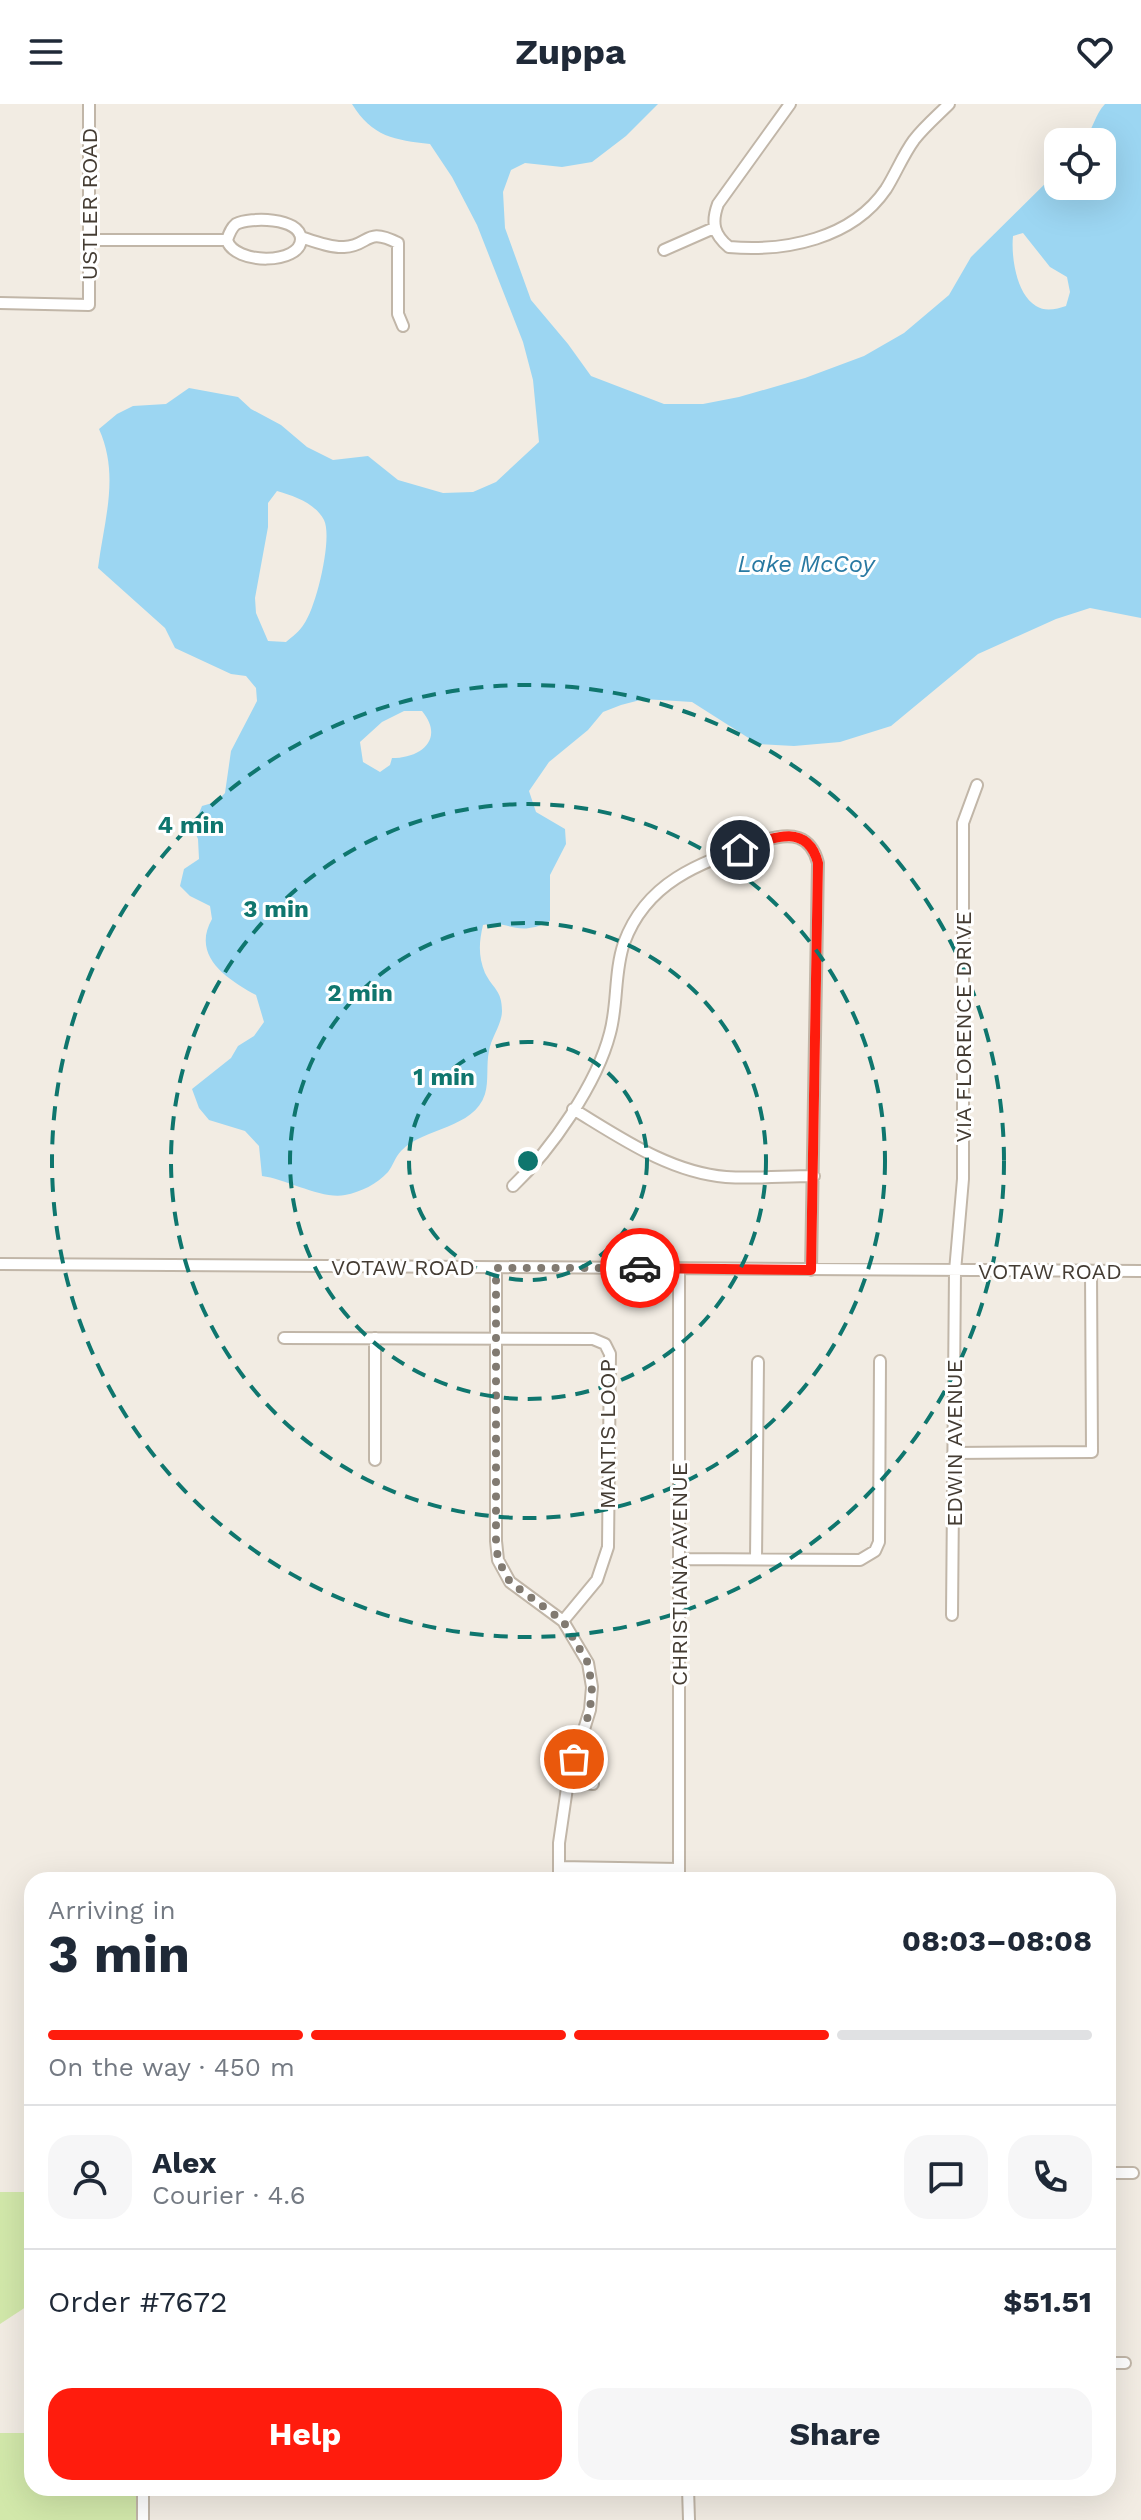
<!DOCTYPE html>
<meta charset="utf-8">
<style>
:root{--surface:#fff;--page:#f6f6f7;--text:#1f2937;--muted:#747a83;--line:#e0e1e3;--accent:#ff1c0d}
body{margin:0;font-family:"Work Sans",sans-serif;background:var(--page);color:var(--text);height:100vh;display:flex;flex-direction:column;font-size:30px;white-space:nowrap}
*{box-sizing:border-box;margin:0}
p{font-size:26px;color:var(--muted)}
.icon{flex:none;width:44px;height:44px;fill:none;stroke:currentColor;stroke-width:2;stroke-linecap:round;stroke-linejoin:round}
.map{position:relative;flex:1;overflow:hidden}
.side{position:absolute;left:24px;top:1768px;width:1092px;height:624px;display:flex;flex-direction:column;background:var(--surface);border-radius:24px;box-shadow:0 8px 32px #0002}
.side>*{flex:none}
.tools{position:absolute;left:1044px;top:24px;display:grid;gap:16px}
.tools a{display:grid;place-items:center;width:72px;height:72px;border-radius:16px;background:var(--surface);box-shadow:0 8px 32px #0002;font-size:40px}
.pin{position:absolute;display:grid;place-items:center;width:68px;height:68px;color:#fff;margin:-34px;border:4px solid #fff;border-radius:50%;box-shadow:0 2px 8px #0007}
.courier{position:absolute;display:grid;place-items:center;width:80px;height:80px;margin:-40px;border:6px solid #ff1c0d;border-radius:50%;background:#fff;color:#222;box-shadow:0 2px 10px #0007}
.summary em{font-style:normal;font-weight:700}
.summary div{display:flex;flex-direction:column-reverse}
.summary{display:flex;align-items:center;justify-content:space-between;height:136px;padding:0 24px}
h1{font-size:52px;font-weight:700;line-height:60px}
.bar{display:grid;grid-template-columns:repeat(4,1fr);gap:12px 8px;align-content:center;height:96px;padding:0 24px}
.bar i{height:10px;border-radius:6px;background:var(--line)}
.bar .selected{background:var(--accent)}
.bar p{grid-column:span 4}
.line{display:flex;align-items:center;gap:20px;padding:0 24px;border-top:2px solid var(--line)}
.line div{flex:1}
.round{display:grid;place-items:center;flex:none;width:84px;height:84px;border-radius:24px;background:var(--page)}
.primary-button{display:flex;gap:16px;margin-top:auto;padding:16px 24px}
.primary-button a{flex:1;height:92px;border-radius:24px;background:var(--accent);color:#fff;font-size:32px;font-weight:700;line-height:92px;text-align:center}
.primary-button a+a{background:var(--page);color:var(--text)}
header{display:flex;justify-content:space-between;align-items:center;height:104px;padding:0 24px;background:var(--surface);font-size:36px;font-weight:700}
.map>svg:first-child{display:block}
.green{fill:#d2e8aa}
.water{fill:#9cd6f2;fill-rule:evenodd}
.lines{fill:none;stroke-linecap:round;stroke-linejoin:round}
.minor-casing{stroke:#c1b6a8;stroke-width:14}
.minor{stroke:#fff;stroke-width:10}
.done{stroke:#817a71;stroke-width:8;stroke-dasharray:0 14.4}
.route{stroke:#ff1c0d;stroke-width:10}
.ring{fill:none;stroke:#0f766e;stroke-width:4;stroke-dasharray:14 10}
.labels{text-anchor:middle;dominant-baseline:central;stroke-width:6;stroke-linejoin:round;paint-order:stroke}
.street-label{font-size:22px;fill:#443c33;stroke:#fff}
.water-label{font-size:24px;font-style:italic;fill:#2879a2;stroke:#fff}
.centre{fill:#0f766e;stroke:#fff;stroke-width:4}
.ring-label{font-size:24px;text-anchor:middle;font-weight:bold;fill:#0f766e;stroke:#fff;stroke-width:6;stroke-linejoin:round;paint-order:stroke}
</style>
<header><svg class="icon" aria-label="menu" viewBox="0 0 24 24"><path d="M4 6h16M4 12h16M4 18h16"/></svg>Zuppa<svg class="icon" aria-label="heart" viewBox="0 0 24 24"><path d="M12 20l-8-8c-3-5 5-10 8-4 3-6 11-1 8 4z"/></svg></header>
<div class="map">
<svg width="1141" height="2416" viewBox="0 0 1141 2416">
<rect width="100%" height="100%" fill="#f2ece3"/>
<path class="green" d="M 0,2088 L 32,2088 L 32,2199 L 0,2220 Z
M 0,2329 L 32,2329 L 32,2384 L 140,2384 L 140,2416 L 0,2416 Z"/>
<path class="water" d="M 352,0 L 658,0 L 626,32 L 592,58 L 562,63 L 525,59 L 511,66 L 503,88 L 505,124 L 531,196 L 568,240 L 591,272 L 664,300 L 703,300 L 739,293 L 805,274 L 864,252 L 904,229 L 949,191 L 971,153 L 1058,67 L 1058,82 L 1102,82 L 1102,38 L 1083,38 C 1093,26 1095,10 1105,0 L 1141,0 L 1141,514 L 1090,504 L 1056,515 L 978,550 L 891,622 L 840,638 L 794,642 L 758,640 L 692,598 L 644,595 L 621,601 L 603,608 L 588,626 L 549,658 L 529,687 L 536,708 L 565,725 L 566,740 L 550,771 L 550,817 C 516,834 513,816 483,821 C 479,838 478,852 485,869 C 493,885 502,886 502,907 C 502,920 491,934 489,947 C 486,960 489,977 485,990 C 474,1025 424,1023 401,1047 C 395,1053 393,1062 388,1068 C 377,1080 361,1088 345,1091 C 323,1096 286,1075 262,1072 L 259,1042 L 245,1027 L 209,1016 L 199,1004 L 192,985 L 231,954 L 238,942 L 254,932 L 264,918 L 256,891 C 227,875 191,852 212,815 L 210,802 L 190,792 L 180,782 L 184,765 L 199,755 L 198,735 L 193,724 L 202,702 L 216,698 L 225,689 L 231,647 L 257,597 L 256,584 L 246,572 L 231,570 L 175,544 L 165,524 L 98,464 C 104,416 120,372 99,325 L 117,310 L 133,302 L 166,300 L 189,284 L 238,293 L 251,305 L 281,321 L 307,343 L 333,356 L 368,352 L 398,376 L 443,389 L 473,388 L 496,378 L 539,338 L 533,276 L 523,238 L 477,121 L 452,73 L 430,40 C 395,36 372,33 352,0 ZM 1023,129 L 1050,163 L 1067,173 L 1070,188 L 1066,202 C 1057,205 1045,208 1036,202 C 1016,190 1011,152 1013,132 ZM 277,387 C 294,392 315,399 324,416 C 333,434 316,504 304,520 C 300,527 292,533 286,538 L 268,537 L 256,509 L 255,494 L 268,423 L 268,399 ZM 404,607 L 422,607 C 445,635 421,654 392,654 L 390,661 L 380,668 L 363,658 L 360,638 L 382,618 Z"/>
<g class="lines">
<g class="minor-casing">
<path id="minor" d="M 790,0 L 718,100 C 711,119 714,131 729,143 C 785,148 852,135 886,85 C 896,69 903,51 914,36 C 924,23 937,12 949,0
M 301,133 C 313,137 331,144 344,143 C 370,142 365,122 398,139 L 398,210 L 403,222
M 89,136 L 227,136 C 229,130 231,124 236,120 C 250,113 300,113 301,135 C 301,161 234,161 227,136
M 664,146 L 714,124
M 0,199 L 89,201 L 89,0
M 573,1005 C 621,1034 669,1068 726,1073 C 755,1075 785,1072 814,1072
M 513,1082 C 551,1046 597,980 610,929 C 618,900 614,868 624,839 C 648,773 707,757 766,736 C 791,728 811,731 818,759 L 811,1166
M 0,1160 L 1141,1167
M 496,1164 L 496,1437 L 498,1456 L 510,1478 L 563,1517 L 588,1559 L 592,1583 L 590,1606 L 568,1677 L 559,1739 L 559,1776
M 284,1234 L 593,1235 L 605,1240 L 610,1250 L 608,1443 L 597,1476 L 563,1517
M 953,1349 L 1092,1348 L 1091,1167
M 375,1356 L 375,1234
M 679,1455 L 860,1456 L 875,1447 L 879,1438 L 880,1257
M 756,1455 L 758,1258
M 952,1511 L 955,1167 L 963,1075 L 963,719 L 977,681
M 568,1677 L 593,1680
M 559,1763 L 679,1765
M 679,1776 L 679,1164
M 1108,2069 L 1133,2069
M 1108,2259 L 1125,2259
M 688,2384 L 689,2416
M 143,2416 L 143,2384"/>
</g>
<use href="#minor" class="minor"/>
</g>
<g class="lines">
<path class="done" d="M 574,1655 L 590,1606 L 592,1583 L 588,1559 L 563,1517 L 510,1478 L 498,1456 L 496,1437 L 496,1164 L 640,1164"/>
<path class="route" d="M 640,1164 L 811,1166 L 818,759 C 807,716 769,735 740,746"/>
</g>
<g class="ring">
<circle cx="528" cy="1057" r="119"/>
<circle cx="528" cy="1057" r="238"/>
<circle cx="528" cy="1057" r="357"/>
<circle cx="528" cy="1057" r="476"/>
</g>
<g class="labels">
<g class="street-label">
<text transform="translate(89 100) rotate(-90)">USTLER ROAD</text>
<text transform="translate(963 923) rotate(-90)">VIA FLORENCE DRIVE</text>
<text x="403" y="1163">VOTAW ROAD</text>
<text x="1050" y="1167">VOTAW ROAD</text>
<text transform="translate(607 1330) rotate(-90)">MANTIS LOOP</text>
<text transform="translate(954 1339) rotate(-90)">EDWIN AVENUE</text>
<text transform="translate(679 1470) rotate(-90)">CHRISTIANA AVENUE</text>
</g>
<g class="water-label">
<text x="806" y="460">Lake McCoy</text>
</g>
</g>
<circle cx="528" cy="1057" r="12" class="centre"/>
<g class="ring-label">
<text x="191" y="729">4 min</text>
<text x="276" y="813">3 min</text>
<text x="360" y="897">2 min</text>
<text x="444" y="981">1 min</text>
</g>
</svg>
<div class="tools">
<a><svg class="icon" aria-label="locate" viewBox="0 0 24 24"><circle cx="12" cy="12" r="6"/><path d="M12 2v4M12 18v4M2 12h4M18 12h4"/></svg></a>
</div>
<div class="pin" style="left:574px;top:1655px;background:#ea580c"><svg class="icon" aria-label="bag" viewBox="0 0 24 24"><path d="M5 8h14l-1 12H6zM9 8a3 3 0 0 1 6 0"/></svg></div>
<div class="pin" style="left:740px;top:746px;background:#1f2937"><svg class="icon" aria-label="home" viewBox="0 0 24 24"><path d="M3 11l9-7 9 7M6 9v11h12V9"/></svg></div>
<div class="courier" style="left:640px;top:1164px"><svg class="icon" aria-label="car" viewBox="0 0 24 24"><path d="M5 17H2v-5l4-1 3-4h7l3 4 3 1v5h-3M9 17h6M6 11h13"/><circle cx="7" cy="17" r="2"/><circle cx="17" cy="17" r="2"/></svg></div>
<section class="side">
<div class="summary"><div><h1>3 min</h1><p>Arriving in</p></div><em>08:03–08:08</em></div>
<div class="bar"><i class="selected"></i><i class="selected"></i><i class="selected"></i><i></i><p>On the way · 450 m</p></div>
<div class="line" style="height:144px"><a class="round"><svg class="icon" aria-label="person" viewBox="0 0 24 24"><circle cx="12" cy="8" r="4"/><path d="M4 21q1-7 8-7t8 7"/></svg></a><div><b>Alex</b><p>Courier · 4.6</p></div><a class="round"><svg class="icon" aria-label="chat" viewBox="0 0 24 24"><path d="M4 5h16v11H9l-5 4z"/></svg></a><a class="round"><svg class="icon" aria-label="phone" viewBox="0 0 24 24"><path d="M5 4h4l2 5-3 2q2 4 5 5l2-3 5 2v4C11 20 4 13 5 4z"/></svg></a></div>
<div class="line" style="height:104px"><div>Order #7672</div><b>$51.51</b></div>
<div class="primary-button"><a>Help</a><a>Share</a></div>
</section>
</div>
